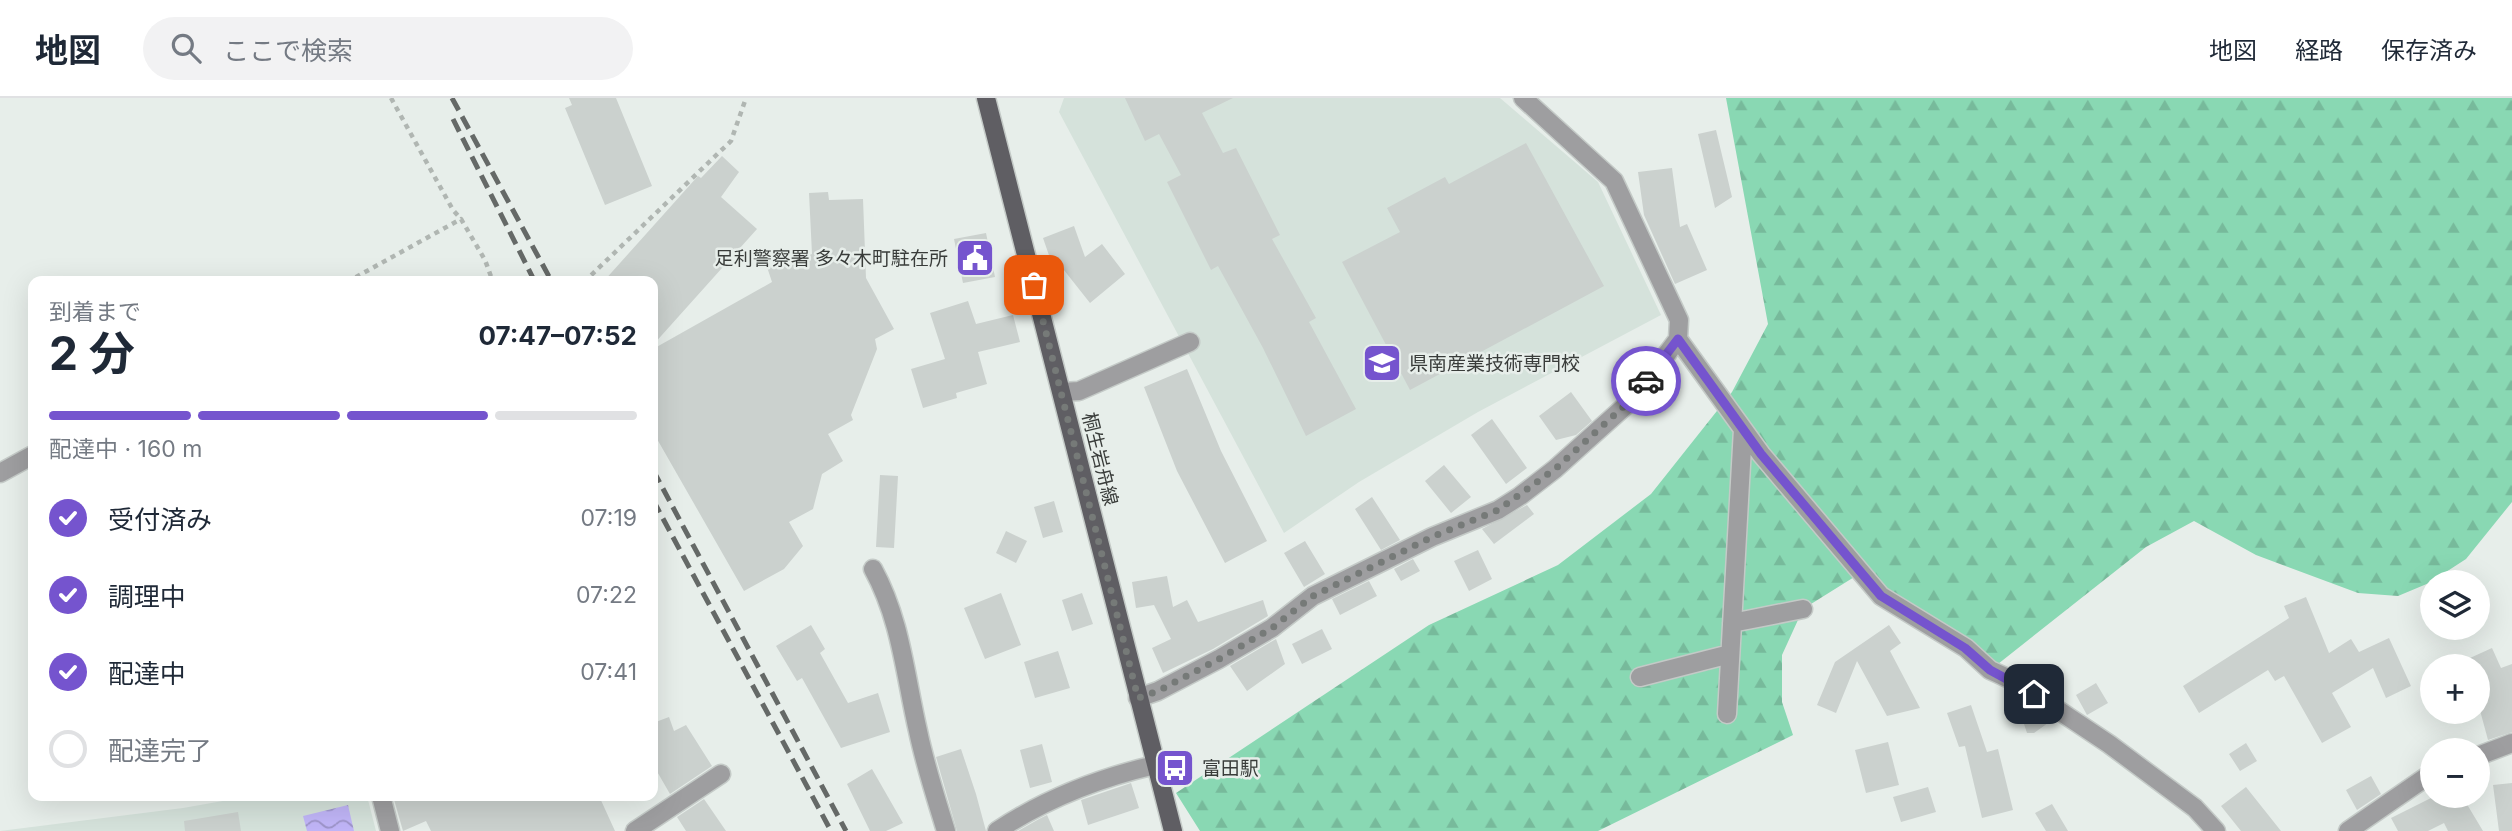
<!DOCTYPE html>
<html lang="ja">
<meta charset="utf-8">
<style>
:root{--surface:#fff;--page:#f2f2f3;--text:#1f2937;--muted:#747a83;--line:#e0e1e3;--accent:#7554ce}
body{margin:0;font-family:Inter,"Noto Sans JP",sans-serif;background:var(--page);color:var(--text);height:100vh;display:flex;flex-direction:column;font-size:26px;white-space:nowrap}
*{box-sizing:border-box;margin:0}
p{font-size:23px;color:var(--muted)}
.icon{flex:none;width:38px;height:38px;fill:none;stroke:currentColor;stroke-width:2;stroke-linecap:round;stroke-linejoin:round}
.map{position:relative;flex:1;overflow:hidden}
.details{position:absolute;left:28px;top:178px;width:630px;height:525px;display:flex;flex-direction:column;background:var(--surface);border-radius:14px;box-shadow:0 7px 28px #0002}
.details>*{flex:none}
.controls{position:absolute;left:2420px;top:472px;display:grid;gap:14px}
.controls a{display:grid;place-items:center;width:70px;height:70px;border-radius:50%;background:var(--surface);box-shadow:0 7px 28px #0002;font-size:35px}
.pin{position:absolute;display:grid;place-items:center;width:60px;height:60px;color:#fff;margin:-30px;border-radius:14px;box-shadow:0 4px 10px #0006}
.courier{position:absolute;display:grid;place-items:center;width:70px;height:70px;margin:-35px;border:5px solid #7554ce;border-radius:50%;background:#fff;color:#222;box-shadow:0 2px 9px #0007}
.overview em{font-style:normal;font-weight:700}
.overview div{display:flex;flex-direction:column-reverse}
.overview{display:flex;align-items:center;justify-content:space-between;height:119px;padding:0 21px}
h1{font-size:46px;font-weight:700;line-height:52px}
.bar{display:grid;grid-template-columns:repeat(4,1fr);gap:10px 7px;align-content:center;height:84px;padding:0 21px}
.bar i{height:9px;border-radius:5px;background:var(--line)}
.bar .active{background:var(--accent)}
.bar p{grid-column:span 4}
ol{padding:0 21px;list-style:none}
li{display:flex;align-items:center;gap:21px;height:77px}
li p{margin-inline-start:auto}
li .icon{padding:7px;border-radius:50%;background:var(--accent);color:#fff;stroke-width:4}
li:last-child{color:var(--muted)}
li i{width:38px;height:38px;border:4px solid var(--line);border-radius:50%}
header{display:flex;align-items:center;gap:42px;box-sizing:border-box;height:98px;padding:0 35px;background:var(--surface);border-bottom:2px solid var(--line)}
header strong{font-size:33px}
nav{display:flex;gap:38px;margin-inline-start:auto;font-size:24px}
.search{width:490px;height:63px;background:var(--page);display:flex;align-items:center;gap:18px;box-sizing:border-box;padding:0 24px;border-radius:38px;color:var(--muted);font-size:26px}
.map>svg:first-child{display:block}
.built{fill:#d5e2db}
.forest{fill:url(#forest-firs)}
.water{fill:url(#water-waves)}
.building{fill:#cbd1ce}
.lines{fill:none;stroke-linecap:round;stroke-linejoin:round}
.minor-casing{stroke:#c4cac7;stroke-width:21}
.major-casing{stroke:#c4cac7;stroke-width:21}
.path{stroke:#b0b6b2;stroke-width:4.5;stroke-dasharray:5 5;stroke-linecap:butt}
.minor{stroke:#9e9ea0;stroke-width:18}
.major{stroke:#5f5e63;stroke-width:18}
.rail{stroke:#656967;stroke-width:5;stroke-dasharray:14 7;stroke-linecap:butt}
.done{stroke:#767a78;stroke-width:7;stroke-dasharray:0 12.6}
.route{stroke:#7554ce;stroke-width:9}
.labels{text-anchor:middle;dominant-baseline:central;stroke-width:5;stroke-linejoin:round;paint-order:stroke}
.poi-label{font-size:19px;fill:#393c3a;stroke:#e7eeea;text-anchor:start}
.street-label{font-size:19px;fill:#393c3a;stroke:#e7eeea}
</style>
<header>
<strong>地図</strong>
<div class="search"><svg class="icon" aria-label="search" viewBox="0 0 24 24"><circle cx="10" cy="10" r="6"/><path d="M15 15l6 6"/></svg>ここで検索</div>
<nav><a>地図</a><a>経路</a><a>保存済み</a></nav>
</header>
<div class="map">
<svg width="2512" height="733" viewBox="0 0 2512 733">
<defs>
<pattern id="forest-firs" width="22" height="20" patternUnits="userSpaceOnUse" patternTransform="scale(1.75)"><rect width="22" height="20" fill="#89d8b3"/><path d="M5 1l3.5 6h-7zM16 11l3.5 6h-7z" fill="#77ba9b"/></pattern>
<pattern id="water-waves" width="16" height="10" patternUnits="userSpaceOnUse" patternTransform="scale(1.75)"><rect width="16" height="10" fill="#c0b5f7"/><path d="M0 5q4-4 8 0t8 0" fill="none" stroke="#9d94c9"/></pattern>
</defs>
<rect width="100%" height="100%" fill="#e7eeea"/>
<path class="built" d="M 1064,0 L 1500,0 L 1598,84 L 1661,217 L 1478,314 L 1359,384 L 1284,435 L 1059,14 Z
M 251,698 L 367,698 L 376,733 L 0,733 L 183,710 Z"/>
<path class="forest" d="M 1726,0 L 2512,0 L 2512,404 L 2466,461 L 2429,485 L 2398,498 L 2358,495 L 2256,457 L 2194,423 L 2146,449 L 1998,566 L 1859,476 L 1803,511 L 1782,557 L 1782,604 L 1793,637 L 1598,733 L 1200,733 L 1176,695 L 1429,527 L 1558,467 L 1651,396 L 1732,294 L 1768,226 Z"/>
<path class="water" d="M 348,707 L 354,733 L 307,733 L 303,718 Z"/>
<path class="building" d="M 569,0 L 616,0 L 652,88 L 605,107 L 565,10 L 572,7 Z
M 1125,0 L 1233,0 L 1202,15 L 1223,55 L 1236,50 L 1280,137 L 1272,141 L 1316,220 L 1309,224 L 1356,311 L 1306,338 L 1263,250 L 1218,168 L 1211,172 L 1167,84 L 1181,77 L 1159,36 L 1145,43 Z
M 1716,32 L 1732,99 L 1715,110 L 1698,36 Z
M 1526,45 L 1604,188 L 1410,292 L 1342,164 L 1400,134 L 1387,110 L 1445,79 L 1449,86 Z
M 722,58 L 739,74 L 721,99 L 757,131 L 653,247 L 653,184 L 603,184 L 698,78 L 701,80 Z
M 1672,70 L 1680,129 L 1687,126 L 1707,172 L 1675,186 L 1644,117 L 1638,74 Z
M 828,94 L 829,102 L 863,101 L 866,180 L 894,231 L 875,241 L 877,251 L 851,317 L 853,322 L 828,336 L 843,363 L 822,376 L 813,411 L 789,424 L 803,448 L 784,471 L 744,493 L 653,334 L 653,251 L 772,184 L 767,169 L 812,156 L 809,95 Z
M 1074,128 L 1085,159 L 1102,146 L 1125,176 L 1090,205 L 1056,162 L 1051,163 L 1043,140 Z
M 986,135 L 995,179 L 963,185 L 954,141 Z
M 968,203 L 976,226 L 1013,217 L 1020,244 L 978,254 L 987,286 L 956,295 L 957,300 L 923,310 L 911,271 L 945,261 L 930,215 Z
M 1187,271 L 1221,353 L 1267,443 L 1225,465 L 1177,373 L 1144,289 Z
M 1571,294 L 1592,323 L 1576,337 L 1556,342 L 1539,318 Z
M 1492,321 L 1527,370 L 1506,386 L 1471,337 Z
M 1444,367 L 1471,399 L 1451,415 L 1425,383 Z
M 880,377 L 898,378 L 894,450 L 876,449 Z
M 1372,399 L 1400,442 L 1381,452 L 1355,411 Z
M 1054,403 L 1063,434 L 1043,440 L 1034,409 Z
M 1527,407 L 1534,416 L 1494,446 L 1482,431 Z
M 1006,433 L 1027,443 L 1016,465 L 996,455 Z
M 1305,443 L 1325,476 L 1304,489 L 1284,455 Z
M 1478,452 L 1492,481 L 1469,493 L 1454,463 Z
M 1413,461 L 1420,473 L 1401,483 L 1394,471 Z
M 1167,478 L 1173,509 L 1187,502 L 1198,524 L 1263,502 L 1268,518 L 1213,551 L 1163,575 L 1152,550 L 1171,541 L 1154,507 L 1136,510 L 1132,484 Z
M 1369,483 L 1377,498 L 1340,517 L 1332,501 Z
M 1001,495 L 1021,547 L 985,561 L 964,510 Z
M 1082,495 L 1093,526 L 1072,533 L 1062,502 Z
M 2306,499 L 2329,555 L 2351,541 L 2359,554 L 2389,540 L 2411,588 L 2386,600 L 2373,570 L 2332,595 L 2351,629 L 2322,645 L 2284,578 L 2275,583 L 2268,572 L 2199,615 L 2183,588 L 2289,520 L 2284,508 Z
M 811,527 L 825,551 L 820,555 L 848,605 L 878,595 L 890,634 L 841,650 L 802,580 L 797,583 L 776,548 Z
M 1889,527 L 1901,545 L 1890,553 L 1920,610 L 1887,618 L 1857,563 L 1836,615 L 1817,607 L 1835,564 Z
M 1322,531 L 1332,551 L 1302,566 L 1292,546 Z
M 1276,541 L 1285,566 L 1247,593 L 1230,568 Z
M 2492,550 L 2501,570 L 2512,566 L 2512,634 L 2488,642 L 2478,605 L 2478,569 L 2474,569 L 2470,560 Z
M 1058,553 L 1070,590 L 1035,600 L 1024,564 Z
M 2096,585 L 2108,605 L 2087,617 L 2076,597 Z
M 1971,607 L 1987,654 L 1998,651 L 2013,712 L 1982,720 L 1965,648 L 1959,649 L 1947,615 Z
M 2035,610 L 2048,625 L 2034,635 L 2027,635 L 2022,620 Z
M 669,619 L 674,633 L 686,627 L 712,668 L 670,696 L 655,670 L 653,658 L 653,625 Z
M 1888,644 L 1899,687 L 1866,695 L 1855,652 Z
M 2246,645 L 2257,663 L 2240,673 L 2229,656 Z
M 1042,646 L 1052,684 L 1030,690 L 1020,652 Z
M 961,651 L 976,696 L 986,733 L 957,733 L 936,659 Z
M 872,671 L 903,725 L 886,733 L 870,733 L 847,686 Z
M 2371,678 L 2381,696 L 2357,712 L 2346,692 Z
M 1131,685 L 1139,710 L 1088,727 L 1081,702 Z
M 2512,685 L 2512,733 L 2499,733 L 2493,687 Z
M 1928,689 L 1936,714 L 1901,724 L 1893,699 Z
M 2246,689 L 2281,733 L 2241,733 L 2221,708 Z
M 393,698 L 599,698 L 615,733 L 431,733 L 426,723 L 403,733 Z
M 2435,698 L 2462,698 L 2483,733 L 2448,733 L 2444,725 L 2428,733 L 2398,733 L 2391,720 Z
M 704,701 L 726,733 L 686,733 L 677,719 Z
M 2052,706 L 2068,733 L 2046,733 L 2035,715 Z
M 238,714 L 241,733 L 185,733 L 184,723 Z
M 1047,717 L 1054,733 L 1018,733 L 1039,721 Z"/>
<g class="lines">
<g class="minor-casing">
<path id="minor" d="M 1678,241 L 1761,356 L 1881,498 L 1966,550 L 1990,572 L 2016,584 L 2109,646 L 2195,710 L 2216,733
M 1062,294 L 1079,293 L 1190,244
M 0,375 L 33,357
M 873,471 C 901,522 905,577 918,633 C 925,667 936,700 946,733
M 1732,525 L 1803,511
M 1640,579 L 1730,556
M 1138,600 L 1158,593 L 1219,561 L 1272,530 L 1313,498 L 1432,439 L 1498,412 L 1520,398 L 1555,371 L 1633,301 L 1678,241 L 1679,222 L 1614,83 L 1523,0
M 1727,616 L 1743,331
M 2478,658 L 2512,645
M 381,698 L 390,733
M 635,733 L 721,676
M 997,733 C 1045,701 1099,680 1155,667
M 2348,733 L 2432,675"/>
</g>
<g class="major-casing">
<path id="major" d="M 986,0 L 1173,733"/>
</g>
<path class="path" d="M 391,0 L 453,112 L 461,121
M 347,184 L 461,121 L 485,162 L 493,184
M 584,184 L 731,43 L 746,0"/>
<use href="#minor" class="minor"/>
<use href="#major" class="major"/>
<path class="rail" d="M 452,0 L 552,184
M 453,21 L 535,184
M 653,372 L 846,733
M 653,402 L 831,733"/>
</g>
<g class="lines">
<path class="done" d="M 1034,187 L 1138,600 L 1158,593 L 1219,561 L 1272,530 L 1313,498 L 1432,439 L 1498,412 L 1555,371 L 1633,300 L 1646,283"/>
<path class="route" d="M 1646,283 L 1678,241 L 1761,356 L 1881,498 L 1965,550 L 1990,572 L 2034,596"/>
</g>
<defs>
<g id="civic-square" transform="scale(2.0125)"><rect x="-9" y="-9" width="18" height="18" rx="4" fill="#7554ce" stroke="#e7eeea"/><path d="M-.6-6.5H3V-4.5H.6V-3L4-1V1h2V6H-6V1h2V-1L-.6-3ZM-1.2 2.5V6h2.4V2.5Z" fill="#fff"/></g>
<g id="school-square" transform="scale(2.0125)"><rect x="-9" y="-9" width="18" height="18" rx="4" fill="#7554ce" stroke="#e7eeea"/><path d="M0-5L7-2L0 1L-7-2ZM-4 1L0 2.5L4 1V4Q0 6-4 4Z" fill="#fff"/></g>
<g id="bus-square" transform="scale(2.0125)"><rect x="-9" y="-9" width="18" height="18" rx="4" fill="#7554ce" stroke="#e7eeea"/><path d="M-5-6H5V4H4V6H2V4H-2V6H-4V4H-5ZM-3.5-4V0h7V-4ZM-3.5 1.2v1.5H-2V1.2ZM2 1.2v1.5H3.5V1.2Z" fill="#fff"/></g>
</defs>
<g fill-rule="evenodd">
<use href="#civic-square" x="975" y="160"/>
<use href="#school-square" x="1382" y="265"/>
<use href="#bus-square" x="1175" y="670"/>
</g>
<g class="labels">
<g class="poi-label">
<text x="948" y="160" text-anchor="end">足利警察署 多々木町駐在所</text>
<text x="1409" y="265">県南産業技術専門校</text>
<text x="1202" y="670">富田駅</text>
</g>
<g class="street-label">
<text transform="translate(1100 361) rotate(76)">桐生岩舟線</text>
</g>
</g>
</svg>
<div class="controls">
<a><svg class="icon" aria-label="layers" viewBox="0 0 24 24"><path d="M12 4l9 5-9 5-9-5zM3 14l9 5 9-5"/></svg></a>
<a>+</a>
<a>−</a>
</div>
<div class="pin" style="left:1034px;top:187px;background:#ea580c"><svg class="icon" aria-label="bag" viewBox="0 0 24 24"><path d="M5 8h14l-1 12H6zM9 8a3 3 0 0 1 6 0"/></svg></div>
<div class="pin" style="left:2034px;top:596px;background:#1f2937"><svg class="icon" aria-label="home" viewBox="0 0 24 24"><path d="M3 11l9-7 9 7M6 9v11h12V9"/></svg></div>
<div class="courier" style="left:1646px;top:283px"><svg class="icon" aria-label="car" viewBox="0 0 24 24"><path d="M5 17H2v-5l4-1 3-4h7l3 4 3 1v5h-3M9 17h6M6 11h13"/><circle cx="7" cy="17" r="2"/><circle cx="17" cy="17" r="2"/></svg></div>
<section class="details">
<div class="overview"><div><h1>2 分</h1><p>到着まで</p></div><em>07:47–07:52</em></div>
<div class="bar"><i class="active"></i><i class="active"></i><i class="active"></i><i></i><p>配達中 · 160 m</p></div>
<ol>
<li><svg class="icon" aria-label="check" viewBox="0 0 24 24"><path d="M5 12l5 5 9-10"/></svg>受付済み<p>07:19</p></li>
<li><svg class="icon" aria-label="check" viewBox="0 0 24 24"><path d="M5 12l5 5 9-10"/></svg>調理中<p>07:22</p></li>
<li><svg class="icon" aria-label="check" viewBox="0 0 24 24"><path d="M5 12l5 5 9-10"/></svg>配達中<p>07:41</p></li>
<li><i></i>配達完了</li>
</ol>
</section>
</div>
